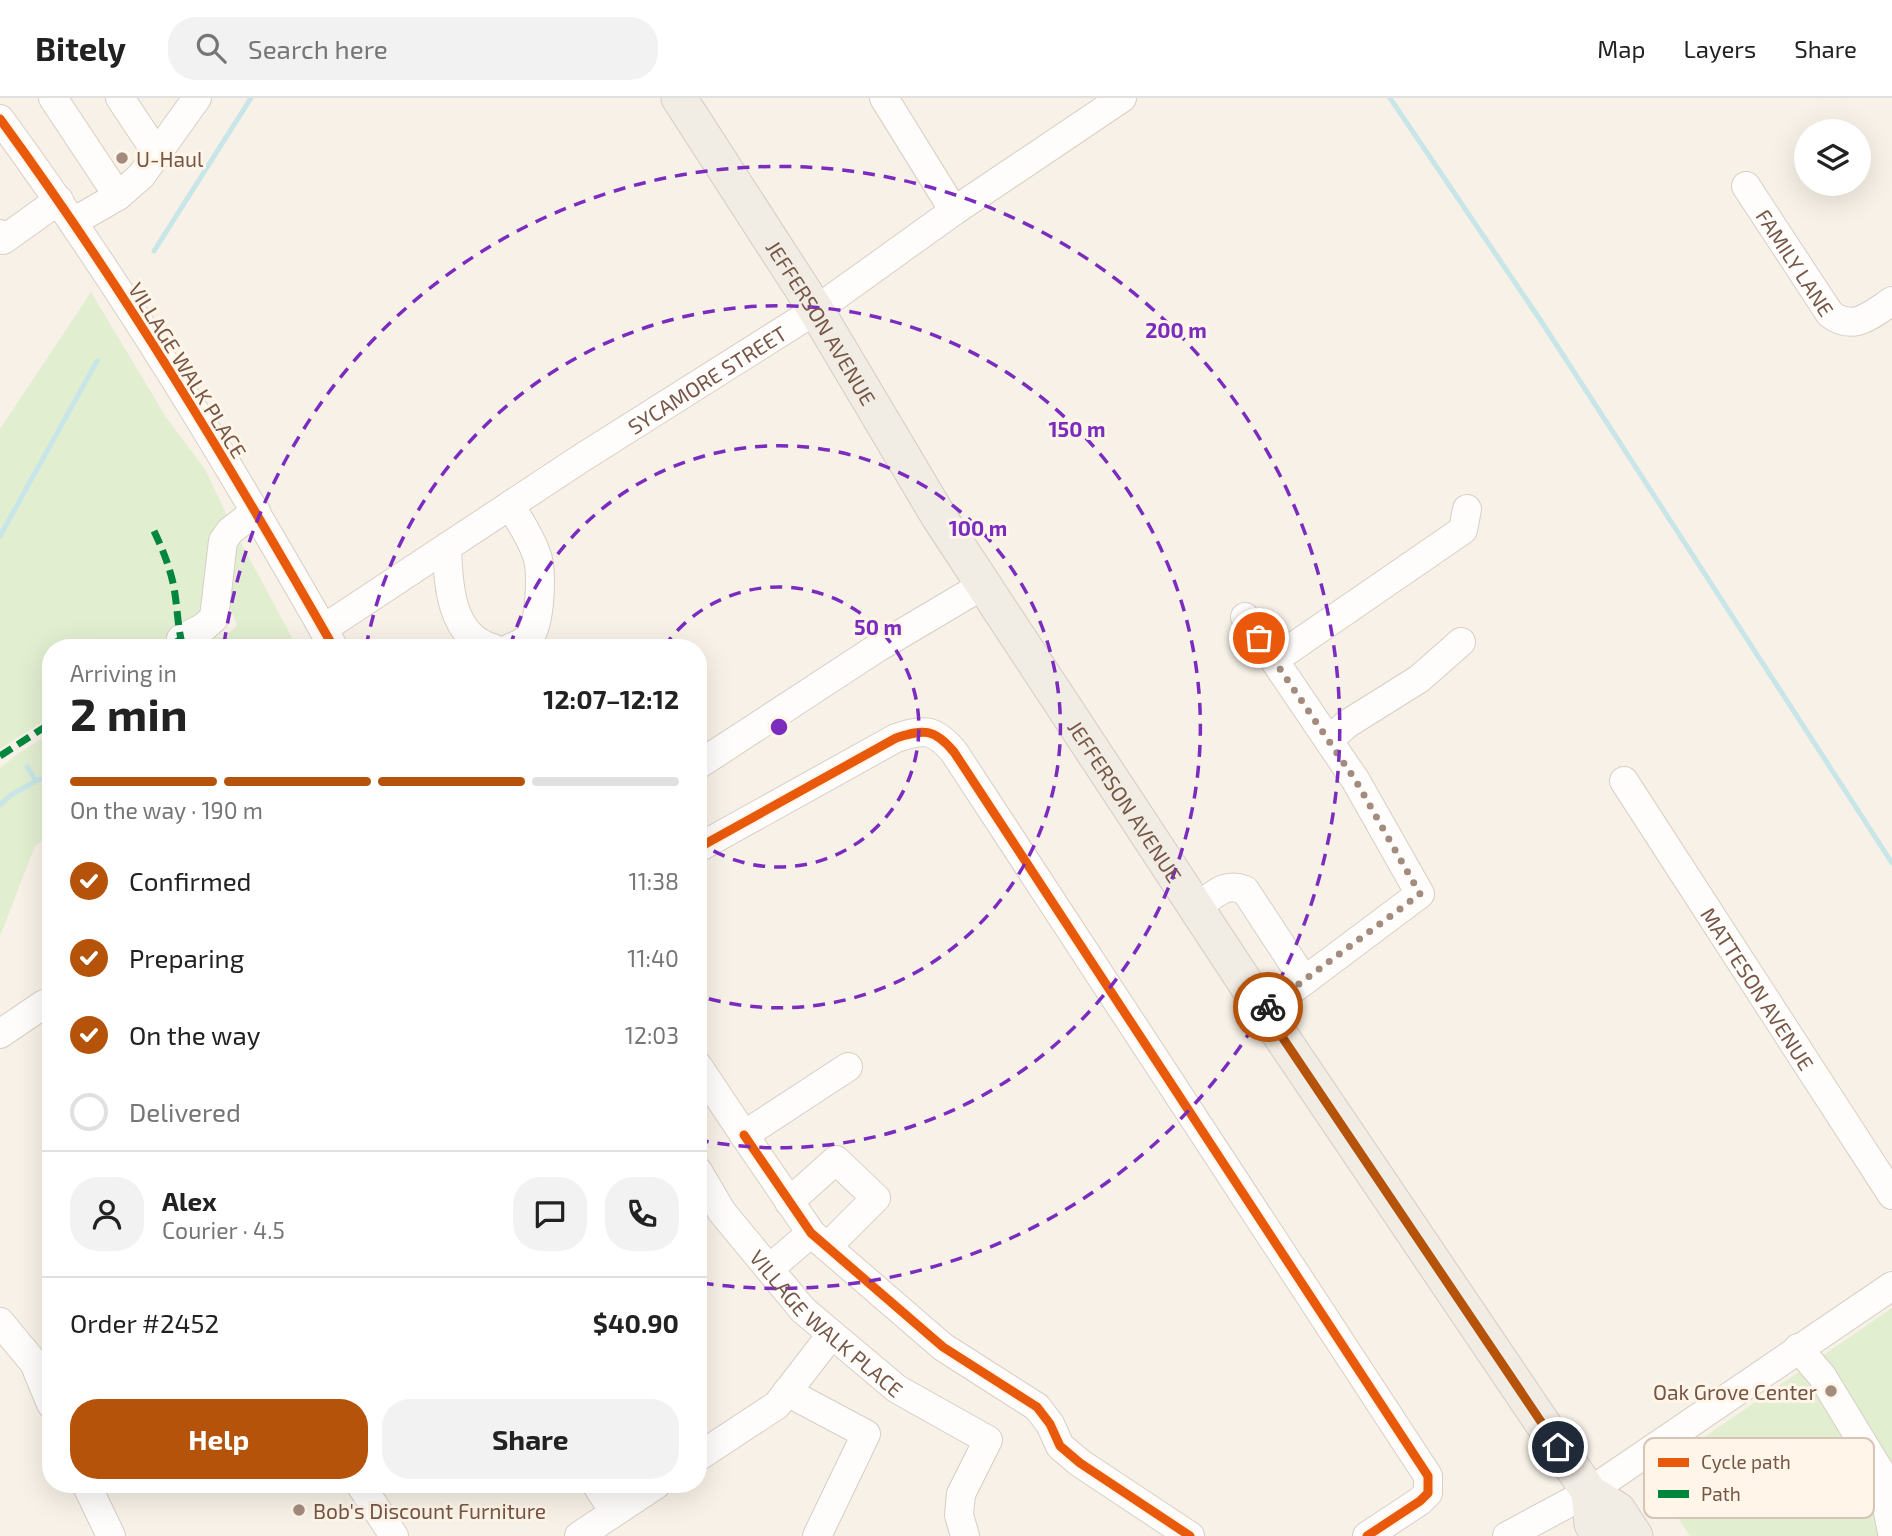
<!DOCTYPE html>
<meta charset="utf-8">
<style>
:root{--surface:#fff;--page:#f2f2f2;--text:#222;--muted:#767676;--line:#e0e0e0;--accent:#b45309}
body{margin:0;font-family:"Exo 2",sans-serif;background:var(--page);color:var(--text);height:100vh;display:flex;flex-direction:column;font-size:26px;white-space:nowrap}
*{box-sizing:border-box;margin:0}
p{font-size:23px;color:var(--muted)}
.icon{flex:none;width:38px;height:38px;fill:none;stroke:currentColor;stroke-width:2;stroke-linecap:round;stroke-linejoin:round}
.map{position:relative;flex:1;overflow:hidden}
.side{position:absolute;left:42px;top:541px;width:665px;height:854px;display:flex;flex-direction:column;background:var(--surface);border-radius:28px;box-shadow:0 7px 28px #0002}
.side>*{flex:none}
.fabs{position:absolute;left:1794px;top:21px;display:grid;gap:14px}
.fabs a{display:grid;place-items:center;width:77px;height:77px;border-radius:50%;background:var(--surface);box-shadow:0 7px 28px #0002;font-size:35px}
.pin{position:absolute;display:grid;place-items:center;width:60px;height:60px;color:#fff;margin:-30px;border:4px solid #fff;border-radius:50%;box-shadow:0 2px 7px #0007}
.courier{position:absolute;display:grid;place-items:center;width:70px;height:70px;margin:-35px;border:5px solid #b45309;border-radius:50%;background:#fff;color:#222;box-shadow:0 2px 9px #0007}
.headline em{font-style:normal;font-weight:700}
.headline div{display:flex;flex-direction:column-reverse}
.headline{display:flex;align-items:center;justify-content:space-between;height:119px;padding:0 28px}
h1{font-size:46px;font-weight:700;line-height:52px}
.bar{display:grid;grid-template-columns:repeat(4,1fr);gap:10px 7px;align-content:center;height:84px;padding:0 28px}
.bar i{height:9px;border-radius:5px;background:var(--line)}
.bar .current{background:var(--accent)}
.bar p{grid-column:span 4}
.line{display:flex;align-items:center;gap:18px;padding:0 28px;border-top:2px solid var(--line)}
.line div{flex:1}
.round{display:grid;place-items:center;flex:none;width:74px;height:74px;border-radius:28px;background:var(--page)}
ol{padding:0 28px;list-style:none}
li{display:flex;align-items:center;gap:21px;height:77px}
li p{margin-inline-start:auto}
li .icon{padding:7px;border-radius:50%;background:var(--accent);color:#fff;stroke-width:4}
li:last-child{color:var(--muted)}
li i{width:38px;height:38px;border:4px solid var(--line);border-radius:50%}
.primary-button{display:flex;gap:14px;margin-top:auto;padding:14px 28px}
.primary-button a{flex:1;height:80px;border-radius:28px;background:var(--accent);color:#fff;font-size:28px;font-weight:700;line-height:80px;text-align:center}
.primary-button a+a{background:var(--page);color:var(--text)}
header{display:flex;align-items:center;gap:42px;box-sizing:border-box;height:98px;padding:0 35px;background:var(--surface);border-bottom:2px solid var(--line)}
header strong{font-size:33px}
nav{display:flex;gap:38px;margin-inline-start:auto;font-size:24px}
.search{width:490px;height:63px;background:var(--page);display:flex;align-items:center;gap:18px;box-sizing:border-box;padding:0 24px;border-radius:28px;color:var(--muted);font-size:26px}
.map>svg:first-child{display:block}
.green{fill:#e2eed0}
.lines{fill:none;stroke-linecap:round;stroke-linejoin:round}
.stream{stroke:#c8e6e8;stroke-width:5}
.minor-casing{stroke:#d8cec5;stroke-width:30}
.major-casing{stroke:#d6cbc3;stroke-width:37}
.minor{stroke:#fefdfb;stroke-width:28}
.major{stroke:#f2ede4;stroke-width:35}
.quiet{stroke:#00873e;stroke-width:7;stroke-dasharray:14 7;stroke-linecap:butt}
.cycleway-casing{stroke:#fff5e8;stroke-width:13}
.cycleway{stroke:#e8590c;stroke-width:9}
.done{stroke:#a38c7e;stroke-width:7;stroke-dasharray:0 12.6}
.route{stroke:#b45309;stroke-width:9}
.ring{fill:none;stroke:#7b2cbf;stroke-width:3.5;stroke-dasharray:12 9}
.poi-dot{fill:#a38c7e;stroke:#fff5e8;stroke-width:2.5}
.labels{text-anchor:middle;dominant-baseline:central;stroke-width:6;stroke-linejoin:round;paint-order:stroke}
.poi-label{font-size:21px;fill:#765646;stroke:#fff5e8;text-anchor:start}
.street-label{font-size:21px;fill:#765646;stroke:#fff5e8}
.key{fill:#fff5e8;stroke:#d6c5b7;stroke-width:2}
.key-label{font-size:19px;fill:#765646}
.centre{fill:#7b2cbf;stroke:#fff5e8;stroke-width:3.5}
.ring-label{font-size:21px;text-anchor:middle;font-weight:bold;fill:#7b2cbf;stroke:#fff5e8;stroke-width:6;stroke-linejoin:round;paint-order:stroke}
</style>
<header>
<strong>Bitely</strong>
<div class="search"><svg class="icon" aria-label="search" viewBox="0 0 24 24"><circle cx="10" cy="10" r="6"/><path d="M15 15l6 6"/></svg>Search here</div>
<nav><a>Map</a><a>Layers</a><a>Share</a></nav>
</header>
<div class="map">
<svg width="1892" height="1438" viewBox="0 0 1892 1438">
<rect width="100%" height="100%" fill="#f7f1e7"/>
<path class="green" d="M 91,194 L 166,319 L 206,373 L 229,422 L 210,500 L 195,523 L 156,549 L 51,550 L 51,618 L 0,651 L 0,331 Z
M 239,441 L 297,549 L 183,550 L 203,538 L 225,540 L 237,527 L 225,497 L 229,444 Z
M 51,635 L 51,737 L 35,748 L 0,838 L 0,670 L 19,655 Z
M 1892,1210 L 1892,1438 L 1690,1438 L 1649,1377 Z"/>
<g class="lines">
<path class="stream" d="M 1390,0 L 1543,226 L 1892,765
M 154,153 L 251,0
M 0,438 L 97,263
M 27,669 L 36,683 L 51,677
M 0,707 L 11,697 L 36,683"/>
<g class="minor-casing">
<g id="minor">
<path d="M 53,0 L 118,98"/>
<path d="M 120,0 L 158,57"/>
<path d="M 884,0 L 954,113"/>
<path d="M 0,21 C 123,189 231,369 334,550"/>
<path id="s1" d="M 1746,88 L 1830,216 C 1854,234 1871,217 1892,203"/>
<path d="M 73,124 L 118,98 L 141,78 L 197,0"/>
<path d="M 0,136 L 3,142 L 59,102"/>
<path d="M 447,449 C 448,485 450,539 493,550"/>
<path d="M 1245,519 L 1356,683 L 1420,796 L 1264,913"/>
<path id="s2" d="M 323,531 L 580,361 L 816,212 L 954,113 L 1122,0"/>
<path d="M 181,541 L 204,529 L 214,520 L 223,443 L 230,433 L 256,413"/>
<path d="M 510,550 C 518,547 527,543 532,535 C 540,520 543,471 536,455 C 530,438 519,422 510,407"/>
<path d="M 1274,562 L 1463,432 L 1467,411"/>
<path d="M 1329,642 L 1347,626 L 1419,581 L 1461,544"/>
<path d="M 698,667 L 877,550 L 985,486"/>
<path id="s3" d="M 1624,683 L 1892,1097"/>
<path d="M 698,750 L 896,640 C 924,631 934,630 954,654 L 1428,1378 L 1428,1395 L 1420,1403 L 1367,1438"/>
<path d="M 1197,810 C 1214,797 1223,784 1245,792 L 1304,882"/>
<path d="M 0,936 L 44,906"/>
<path d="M 698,968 L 744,1037 L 848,969"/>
<path d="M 744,1037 L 811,1135 L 943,1249 L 1037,1309 L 1050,1326 L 1060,1348 L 1080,1365 L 1190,1438"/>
<path id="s4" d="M 698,1073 L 722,1114 L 803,1212 L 897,1291 L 988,1342 L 961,1396 L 959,1417 L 965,1438"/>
<path d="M 789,1104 L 836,1062 L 876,1100 L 827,1149"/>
<path d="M 769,1171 L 811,1135"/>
<path d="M 0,1224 L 34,1265 L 51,1306"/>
<path d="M 1798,1250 L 1822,1278 L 1887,1385 L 1887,1409 L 1892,1434"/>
<path d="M 787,1294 L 866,1336 L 817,1438"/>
<path d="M 698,1359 L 777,1307 L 831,1237"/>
<path d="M 86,1386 L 111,1438"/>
<path d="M 360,1386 L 394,1438"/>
<path d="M 596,1386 L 614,1414"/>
<path d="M 579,1438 L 657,1386"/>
<path d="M 1507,1438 L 1589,1394 L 1892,1188"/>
</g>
</g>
<g class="major-casing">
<g id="major">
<path id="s5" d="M 679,0 L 816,212 L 939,419 L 1264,913 L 1589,1394 L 1618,1412 L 1635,1438"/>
<path d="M 1589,1394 L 1592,1426 L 1600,1438"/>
</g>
</g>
<use href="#minor" class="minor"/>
<use href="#major" class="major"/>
<path class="quiet" d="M 154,433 C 162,450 169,467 173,485 C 177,503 177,522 181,541 L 167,550
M 0,658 L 51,625"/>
<g class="cycleway-casing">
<path id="cycleway" d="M 0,21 C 123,189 231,369 334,550
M 698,750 L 896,640 C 924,631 934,630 954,654 L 1428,1378 L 1428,1395 L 1420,1403 L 1367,1438
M 744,1037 L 811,1135 L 943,1249 L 1037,1309 L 1050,1326 L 1060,1348 L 1080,1365 L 1190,1438"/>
</g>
<use href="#cycleway" class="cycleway"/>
</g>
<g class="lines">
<path class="done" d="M 1259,540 L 1356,683 L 1420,796 L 1268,909"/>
<path class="route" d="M 1268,909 L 1264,912 L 1558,1349"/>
</g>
<g class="ring">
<path d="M664 549A140 140 0 1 1 699 744"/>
<path d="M510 549A281 281 0 1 1 699 898"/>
<path d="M366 549A421 421 0 1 1 699 1042"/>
<path d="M224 546A561 561 0 1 1 701 1185"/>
</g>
<g class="poi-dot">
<circle cx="122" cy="60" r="7"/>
<circle cx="1831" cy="1293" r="7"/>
<circle cx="299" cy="1412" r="7"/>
</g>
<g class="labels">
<g class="poi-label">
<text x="136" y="60">U-Haul</text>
<text x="1817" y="1293" text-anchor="end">Oak Grove Center</text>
<text x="313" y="1412">Bob's Discount Furniture</text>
</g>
<g class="street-label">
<text stroke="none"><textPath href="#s1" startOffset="91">FAMILY LANE</textPath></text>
<text stroke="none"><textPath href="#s5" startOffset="266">JEFFERSON AVENUE</textPath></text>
<text transform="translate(188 272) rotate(58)">VILLAGE WALK PLACE</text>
<text stroke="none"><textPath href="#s2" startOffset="458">SYCAMORE STREET</textPath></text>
<text stroke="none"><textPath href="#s5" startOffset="833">JEFFERSON AVENUE</textPath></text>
<text stroke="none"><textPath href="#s3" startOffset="247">MATTESON AVENUE</textPath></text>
<text stroke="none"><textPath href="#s4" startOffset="201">VILLAGE WALK PLACE</textPath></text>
</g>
</g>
<rect x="1644" y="1340" width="230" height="80" rx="10" class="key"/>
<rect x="1658" y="1360" width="31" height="9" fill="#e8590c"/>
<rect x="1658" y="1392" width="31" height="8" fill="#00873e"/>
<g class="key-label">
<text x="1701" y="1371">Cycle path</text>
<text x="1701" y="1403">Path</text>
</g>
<circle cx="779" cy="629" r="10" class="centre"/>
<g class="ring-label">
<text x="1176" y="240">200 m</text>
<text x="1077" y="339">150 m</text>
<text x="978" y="438">100 m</text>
<text x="878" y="537">50 m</text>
</g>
</svg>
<div class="fabs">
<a><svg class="icon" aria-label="layers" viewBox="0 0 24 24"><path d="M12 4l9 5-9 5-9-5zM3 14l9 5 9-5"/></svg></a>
</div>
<div class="pin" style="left:1259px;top:540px;background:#ea580c"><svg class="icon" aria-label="bag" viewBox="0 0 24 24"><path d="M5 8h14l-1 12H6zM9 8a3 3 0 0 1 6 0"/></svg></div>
<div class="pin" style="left:1558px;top:1349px;background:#1f2937"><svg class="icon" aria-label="home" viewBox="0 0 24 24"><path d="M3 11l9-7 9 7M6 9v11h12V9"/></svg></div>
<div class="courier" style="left:1268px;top:909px"><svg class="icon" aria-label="bike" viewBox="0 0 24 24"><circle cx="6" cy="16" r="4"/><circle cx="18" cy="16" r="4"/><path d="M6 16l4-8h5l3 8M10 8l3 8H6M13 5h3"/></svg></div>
<section class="side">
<div class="headline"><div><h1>2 min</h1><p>Arriving in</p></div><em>12:07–12:12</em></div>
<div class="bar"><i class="current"></i><i class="current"></i><i class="current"></i><i></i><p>On the way · 190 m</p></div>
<ol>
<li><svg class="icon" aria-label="check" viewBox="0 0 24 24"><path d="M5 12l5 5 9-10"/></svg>Confirmed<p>11:38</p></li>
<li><svg class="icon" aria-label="check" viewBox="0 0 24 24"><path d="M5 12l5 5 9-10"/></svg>Preparing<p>11:40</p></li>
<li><svg class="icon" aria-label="check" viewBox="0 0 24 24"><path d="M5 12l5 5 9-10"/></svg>On the way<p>12:03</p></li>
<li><i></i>Delivered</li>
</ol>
<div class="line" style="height:126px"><a class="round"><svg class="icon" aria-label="person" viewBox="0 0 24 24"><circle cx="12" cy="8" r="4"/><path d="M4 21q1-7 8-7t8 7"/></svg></a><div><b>Alex</b><p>Courier · 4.5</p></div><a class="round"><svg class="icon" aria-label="chat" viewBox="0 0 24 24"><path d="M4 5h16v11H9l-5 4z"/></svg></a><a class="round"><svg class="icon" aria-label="phone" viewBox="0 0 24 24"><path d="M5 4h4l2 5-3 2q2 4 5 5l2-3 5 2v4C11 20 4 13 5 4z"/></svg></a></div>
<div class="line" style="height:91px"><div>Order #2452</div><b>$40.90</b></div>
<div class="primary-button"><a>Help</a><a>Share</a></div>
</section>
</div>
